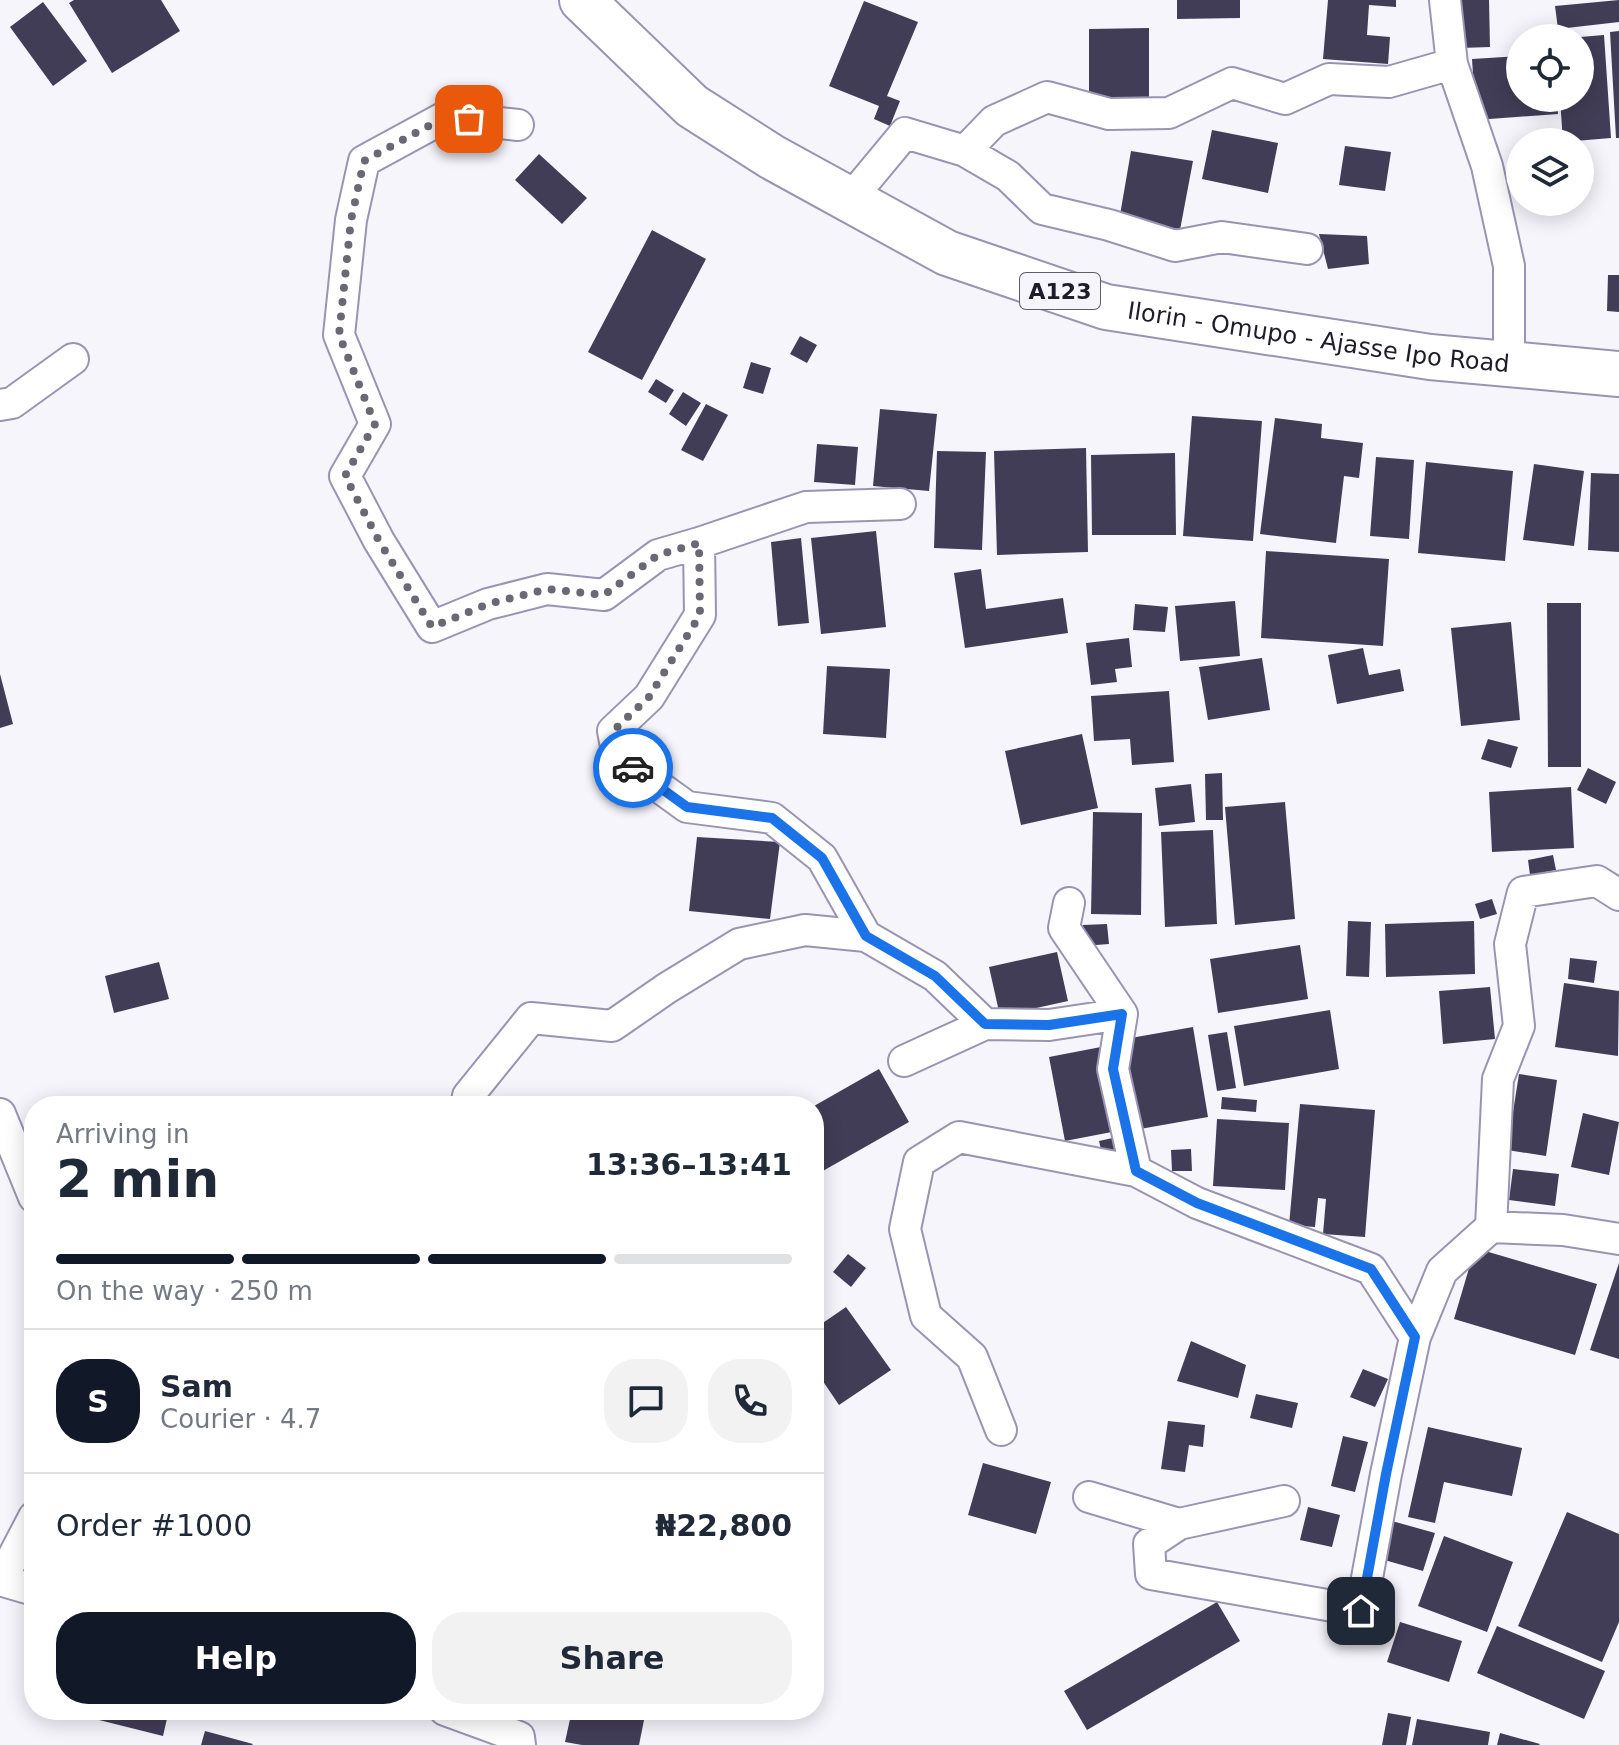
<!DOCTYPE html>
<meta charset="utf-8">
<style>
:root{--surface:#fff;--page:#f2f2f3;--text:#1f2937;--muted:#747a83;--line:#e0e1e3;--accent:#111827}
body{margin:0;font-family:"DejaVu Sans",sans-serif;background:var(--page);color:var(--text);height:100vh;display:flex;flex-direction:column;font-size:30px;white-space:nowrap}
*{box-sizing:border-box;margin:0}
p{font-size:26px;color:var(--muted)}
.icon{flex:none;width:44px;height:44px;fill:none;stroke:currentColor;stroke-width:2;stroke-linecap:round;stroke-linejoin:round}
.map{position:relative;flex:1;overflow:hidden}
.side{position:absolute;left:24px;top:1096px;width:800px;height:624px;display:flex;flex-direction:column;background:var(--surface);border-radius:32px;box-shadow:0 4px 20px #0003}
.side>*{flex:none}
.buttons{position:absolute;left:1506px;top:24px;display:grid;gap:16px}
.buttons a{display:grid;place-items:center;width:88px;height:88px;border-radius:50%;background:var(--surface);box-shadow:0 4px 20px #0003;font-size:40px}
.pin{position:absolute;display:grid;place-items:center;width:68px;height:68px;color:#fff;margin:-34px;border-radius:16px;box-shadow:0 4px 12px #0006}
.courier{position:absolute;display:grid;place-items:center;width:80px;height:80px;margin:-40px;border:6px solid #1a73e8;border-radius:50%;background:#fff;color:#222;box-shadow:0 2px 10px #0007}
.summary em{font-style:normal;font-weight:700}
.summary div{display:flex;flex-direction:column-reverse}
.summary{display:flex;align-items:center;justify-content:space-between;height:136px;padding:0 32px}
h1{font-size:52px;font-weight:700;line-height:60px}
.bar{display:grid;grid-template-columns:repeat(4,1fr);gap:12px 8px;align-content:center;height:96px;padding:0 32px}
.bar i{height:10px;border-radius:6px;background:var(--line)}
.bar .selected{background:var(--accent)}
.bar p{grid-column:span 4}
.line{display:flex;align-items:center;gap:20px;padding:0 32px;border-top:2px solid var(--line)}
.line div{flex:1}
.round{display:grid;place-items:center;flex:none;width:84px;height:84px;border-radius:32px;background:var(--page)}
.button{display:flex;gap:16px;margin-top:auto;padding:16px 32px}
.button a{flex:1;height:92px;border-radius:32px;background:var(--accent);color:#fff;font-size:32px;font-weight:700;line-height:92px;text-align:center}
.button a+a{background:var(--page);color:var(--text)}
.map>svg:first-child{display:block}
.building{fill:#423d57}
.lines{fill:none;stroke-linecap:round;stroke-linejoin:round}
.minor-casing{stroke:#9994b2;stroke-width:34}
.trunk-casing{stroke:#9994b2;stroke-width:48}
.minor{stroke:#fff;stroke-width:30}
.trunk{stroke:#fff;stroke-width:44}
.done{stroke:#6a6872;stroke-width:8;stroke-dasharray:0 14.4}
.route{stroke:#1a73e8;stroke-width:10}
.labels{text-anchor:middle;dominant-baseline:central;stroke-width:8;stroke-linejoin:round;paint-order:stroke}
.shield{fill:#f6f5fc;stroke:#5f5d68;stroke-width:2}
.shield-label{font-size:22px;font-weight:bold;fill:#1e1c28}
.street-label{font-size:24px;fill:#1e1c28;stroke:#f6f5fc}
</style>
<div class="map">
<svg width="1619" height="1745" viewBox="0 0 1619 1745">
<rect width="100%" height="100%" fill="#f6f5fc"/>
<path class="building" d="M 74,0 L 161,0 L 180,31 L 112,73 L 69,3 Z
M 1177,0 L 1240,0 L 1240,18 L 1177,19 Z
M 1328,0 L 1396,0 L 1396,7 L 1369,5 L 1367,35 L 1390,37 L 1388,64 L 1323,59 Z
M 1458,0 L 1489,0 L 1490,47 L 1460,48 Z
M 1619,0 L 1619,22 L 1558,29 L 1555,6 Z
M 864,1 L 918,22 L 887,96 L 900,101 L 890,126 L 874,119 L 879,106 L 829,86 Z
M 43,2 L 87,61 L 53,86 L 10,27 Z
M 1149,28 L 1149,98 L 1089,98 L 1089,29 Z
M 1619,31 L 1619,138 L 1616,138 L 1610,32 Z
M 1604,35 L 1611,138 L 1563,142 L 1560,98 L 1580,98 L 1580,37 Z
M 1520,56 L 1520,98 L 1557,98 L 1558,114 L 1476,120 L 1472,59 Z
M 1212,130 L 1278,143 L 1268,193 L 1202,179 Z
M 1345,146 L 1391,152 L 1385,191 L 1339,185 Z
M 1131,151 L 1193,161 L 1180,230 L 1120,215 Z
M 539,154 L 587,198 L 562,224 L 515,180 Z
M 652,230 L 706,259 L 642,380 L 588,352 Z
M 1319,234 L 1367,236 L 1369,264 L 1328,269 Z
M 1608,275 L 1619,275 L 1619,312 L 1607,311 Z
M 800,336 L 817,345 L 807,363 L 790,354 Z
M 751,362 L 771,368 L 763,394 L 743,388 Z
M 656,379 L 674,390 L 666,403 L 648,392 Z
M 683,392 L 701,403 L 686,426 L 669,414 Z
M 706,404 L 728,415 L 703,461 L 681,450 Z
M 880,409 L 937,414 L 929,491 L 873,486 Z
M 1192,416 L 1262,421 L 1253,541 L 1183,536 Z
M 1275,418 L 1322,424 L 1321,438 L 1363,443 L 1359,478 L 1344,476 L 1336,543 L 1260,534 Z
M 817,444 L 858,447 L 855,485 L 814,482 Z
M 1086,448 L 1088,552 L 997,555 L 994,451 Z
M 937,451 L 986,452 L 982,550 L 934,548 Z
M 1175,453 L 1176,535 L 1092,535 L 1091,455 Z
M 1376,457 L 1414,460 L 1409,539 L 1370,536 Z
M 1426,462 L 1513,471 L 1505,561 L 1418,553 Z
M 1534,464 L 1584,471 L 1574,546 L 1523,540 Z
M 1591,473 L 1619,474 L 1619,552 L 1588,550 Z
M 876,531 L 886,627 L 821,634 L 811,538 Z
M 801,538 L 809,623 L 778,626 L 771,542 Z
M 1266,551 L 1389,559 L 1383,646 L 1261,638 Z
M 981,569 L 986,609 L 1063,598 L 1068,633 L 965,648 L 954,573 Z
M 1235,601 L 1240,656 L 1180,661 L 1175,606 Z
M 1547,603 L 1581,603 L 1581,767 L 1548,767 Z
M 1135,604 L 1168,607 L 1165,632 L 1133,630 Z
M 1511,622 L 1520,720 L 1461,726 L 1451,628 Z
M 1129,638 L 1132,667 L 1115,669 L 1117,682 L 1091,685 L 1086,643 Z
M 1363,648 L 1369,675 L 1400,669 L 1404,691 L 1337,704 L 1328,655 Z
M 1262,658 L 1270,710 L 1208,720 L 1199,667 Z
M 827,666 L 890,669 L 886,738 L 823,734 Z
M 0,674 L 13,724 L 0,728 Z
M 1169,691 L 1174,762 L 1132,765 L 1130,739 L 1094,741 L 1091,696 Z
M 1082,734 L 1098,808 L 1021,825 L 1005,751 Z
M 1488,739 L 1518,747 L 1511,768 L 1481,759 Z
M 1588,768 L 1616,782 L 1606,804 L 1577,790 Z
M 1222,773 L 1223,820 L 1206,820 L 1205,774 Z
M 1191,784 L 1195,822 L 1159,826 L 1155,788 Z
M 1571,787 L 1574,848 L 1492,852 L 1489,792 Z
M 1285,802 L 1295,919 L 1235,925 L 1225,807 Z
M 1093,812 L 1142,813 L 1141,915 L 1091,914 Z
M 1213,830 L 1217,924 L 1165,927 L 1161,832 Z
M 697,837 L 780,842 L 770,919 L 689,911 Z
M 1553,855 L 1556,870 L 1530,875 L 1528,860 Z
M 1492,899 L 1497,914 L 1480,919 L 1475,904 Z
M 1348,921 L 1371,922 L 1369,977 L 1346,976 Z
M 1474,921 L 1475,974 L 1386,977 L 1385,924 Z
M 1107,924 L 1109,944 L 1083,946 L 1083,925 Z
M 1300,945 L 1308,999 L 1218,1013 L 1210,959 Z
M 1057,952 L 1068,1001 L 1000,1016 L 989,967 Z
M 1570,958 L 1597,961 L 1594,983 L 1568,979 Z
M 159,962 L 169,999 L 114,1013 L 105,976 Z
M 1564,983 L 1619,991 L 1618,1056 L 1555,1047 Z
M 1490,987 L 1495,1039 L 1443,1044 L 1439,991 Z
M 1330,1010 L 1339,1069 L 1244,1086 L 1234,1026 Z
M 1193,1027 L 1208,1117 L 1140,1129 L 1125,1039 Z
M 1227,1032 L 1236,1088 L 1217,1091 L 1208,1035 Z
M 1101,1047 L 1117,1131 L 1065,1141 L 1049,1057 Z
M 879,1069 L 909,1122 L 814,1176 L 814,1106 Z
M 1519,1074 L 1557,1080 L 1546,1156 L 1507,1150 Z
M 1222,1097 L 1257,1100 L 1256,1112 L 1221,1109 Z
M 1300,1104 L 1375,1110 L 1365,1237 L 1323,1234 L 1326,1199 L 1318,1198 L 1315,1227 L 1289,1225 Z
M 1583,1113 L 1619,1122 L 1609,1175 L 1571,1167 Z
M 1217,1119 L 1289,1123 L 1285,1190 L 1213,1186 Z
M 1117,1137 L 1122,1158 L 1104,1162 L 1099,1141 Z
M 1191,1149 L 1192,1171 L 1172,1171 L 1171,1150 Z
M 1513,1169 L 1559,1174 L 1555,1206 L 1509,1200 Z
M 1475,1248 L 1597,1284 L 1575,1355 L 1454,1319 Z
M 848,1254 L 866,1268 L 851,1287 L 833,1272 Z
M 1619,1263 L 1619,1359 L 1590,1350 Z
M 846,1307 L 891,1370 L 839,1405 L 814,1368 L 814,1329 Z
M 1191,1341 L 1246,1365 L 1238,1398 L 1177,1381 Z
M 1363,1369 L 1388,1379 L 1375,1407 L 1350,1397 Z
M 1256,1394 L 1298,1403 L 1292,1428 L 1250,1418 Z
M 1168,1421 L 1205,1425 L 1203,1447 L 1189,1445 L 1185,1472 L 1161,1469 Z
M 1428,1427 L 1522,1448 L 1512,1496 L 1444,1482 L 1435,1523 L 1408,1517 Z
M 1343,1436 L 1368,1442 L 1355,1492 L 1331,1486 Z
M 983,1463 L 1051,1482 L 1036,1534 L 968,1515 Z
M 1308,1507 L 1340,1515 L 1332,1547 L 1300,1540 Z
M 1567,1512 L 1619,1534 L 1619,1622 L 1602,1662 L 1518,1626 Z
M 1392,1521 L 1435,1533 L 1423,1571 L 1381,1559 Z
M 1444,1536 L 1513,1562 L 1487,1632 L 1418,1606 Z
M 1217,1602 L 1240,1641 L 1087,1730 L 1064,1691 Z
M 1400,1622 L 1462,1641 L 1449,1682 L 1387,1662 Z
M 1497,1626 L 1605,1671 L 1584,1719 L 1477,1673 Z
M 93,1710 L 169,1710 L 163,1736 L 91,1718 Z
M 572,1710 L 646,1710 L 639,1745 L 582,1745 L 565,1742 Z
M 1388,1713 L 1411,1717 L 1406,1745 L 1382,1745 Z
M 1417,1719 L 1490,1732 L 1488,1745 L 1412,1745 Z
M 205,1731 L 253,1744 L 252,1745 L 201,1745 Z
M 1500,1733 L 1540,1744 L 1539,1745 L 1497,1745 Z"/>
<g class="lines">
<g class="minor-casing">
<path id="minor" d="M 1445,0 L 1452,64 L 1487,166 L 1509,266 L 1509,362
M 518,125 L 445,117 L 364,161 L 351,220 L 339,335 L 375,424 L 345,476 L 379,541 L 432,627 L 488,604 L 547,589 L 604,595 L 658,555 L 699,543
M 965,151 L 994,121 L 1047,97 L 1109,114 L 1169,113 L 1232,83 L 1285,99 L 1329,79 L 1389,82 L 1452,64
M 851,198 L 905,133 L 965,151 L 1008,176 L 1042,209 L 1109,225 L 1175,246 L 1222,237 L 1307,249
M 0,405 L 12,403 L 73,359
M 1069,903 L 1064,928 L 1122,1014 L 1113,1069 L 1136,1171
M 866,936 L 822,858 L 772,818 L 687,807 L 618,757 L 613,731 L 649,697 L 700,615 L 699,543 L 806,507 L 900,504
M 904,1061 L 985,1024 L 1049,1025 L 1122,1014
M 466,1106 L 468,1096 L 531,1018 L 612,1026 L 667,988 L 739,944 L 805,930 L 866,936 L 935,976 L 985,1024
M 0,1114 L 34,1197
M 1491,1227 L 1498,1079 L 1519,1026 L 1510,944 L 1523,892 L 1597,881 L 1619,895
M 1001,1430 L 972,1357 L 926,1316 L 905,1229 L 919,1162 L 959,1137 L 1136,1171 L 1197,1203 L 1371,1269 L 1415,1337
M 1089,1497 L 1179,1524
M 1284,1501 L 1179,1524 L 1149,1544 L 1151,1574 L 1361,1611 L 1386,1474 L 1415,1337 L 1442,1271 L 1491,1227 L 1563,1230 L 1619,1239
M 0,1580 L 34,1590
M 1,1580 L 34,1517
M 445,1710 L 519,1737 L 520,1745"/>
</g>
<g class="trunk-casing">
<g id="trunk">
<path id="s1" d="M 582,0 L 692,106 L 772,157 L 947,253 L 1106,307 L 1430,357 L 1619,374"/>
</g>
</g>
<use href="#minor" class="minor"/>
<use href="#trunk" class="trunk"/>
</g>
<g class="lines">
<path class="done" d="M 469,119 L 445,117 L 364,161 L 351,220 L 339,335 L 375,424 L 345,476 L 379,541 L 432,627 L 488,604 L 547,589 L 604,595 L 658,555 L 699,543 L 700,615 L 649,697 L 613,731 L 618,757 L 633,768"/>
<path class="route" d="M 633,768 L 687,807 L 772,818 L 822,858 L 866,936 L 935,976 L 985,1024 L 1049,1025 L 1122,1014 L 1113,1069 L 1136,1171 L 1197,1203 L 1371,1269 L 1415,1337 L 1386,1474 L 1361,1611"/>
</g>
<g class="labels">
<rect class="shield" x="1020" y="273" width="80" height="36" rx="6"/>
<g class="shield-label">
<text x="1060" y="291">A123</text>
</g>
<g class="street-label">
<text stroke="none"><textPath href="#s1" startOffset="830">Ilorin - Omupo - Ajasse Ipo Road</textPath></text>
</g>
</g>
</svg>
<div class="buttons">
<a><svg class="icon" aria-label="locate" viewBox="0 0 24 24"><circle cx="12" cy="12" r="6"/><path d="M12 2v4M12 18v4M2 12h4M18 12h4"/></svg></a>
<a><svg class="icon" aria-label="layers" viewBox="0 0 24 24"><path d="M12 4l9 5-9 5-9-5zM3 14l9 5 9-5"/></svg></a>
</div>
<div class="pin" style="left:469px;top:119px;background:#ea580c"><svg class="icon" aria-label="bag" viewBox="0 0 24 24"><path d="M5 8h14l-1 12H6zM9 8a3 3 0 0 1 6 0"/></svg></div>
<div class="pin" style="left:1361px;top:1611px;background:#1f2937"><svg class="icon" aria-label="home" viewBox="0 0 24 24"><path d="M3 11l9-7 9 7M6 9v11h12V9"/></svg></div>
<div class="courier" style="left:633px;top:768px"><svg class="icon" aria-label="car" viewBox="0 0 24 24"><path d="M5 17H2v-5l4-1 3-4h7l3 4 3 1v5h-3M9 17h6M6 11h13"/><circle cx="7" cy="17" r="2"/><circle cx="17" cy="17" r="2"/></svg></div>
<section class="side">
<div class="summary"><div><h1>2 min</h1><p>Arriving in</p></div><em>13:36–13:41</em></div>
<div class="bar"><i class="selected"></i><i class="selected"></i><i class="selected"></i><i></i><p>On the way · 250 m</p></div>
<div class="line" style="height:144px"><b class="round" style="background:var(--accent);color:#fff">S</b><div><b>Sam</b><p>Courier · 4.7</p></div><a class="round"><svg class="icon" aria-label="chat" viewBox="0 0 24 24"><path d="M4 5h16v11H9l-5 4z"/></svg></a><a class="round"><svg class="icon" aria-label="phone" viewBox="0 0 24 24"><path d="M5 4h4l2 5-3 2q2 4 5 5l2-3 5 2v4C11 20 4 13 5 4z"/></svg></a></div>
<div class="line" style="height:104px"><div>Order #1000</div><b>₦22,800</b></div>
<div class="button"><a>Help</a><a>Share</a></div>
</section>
</div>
